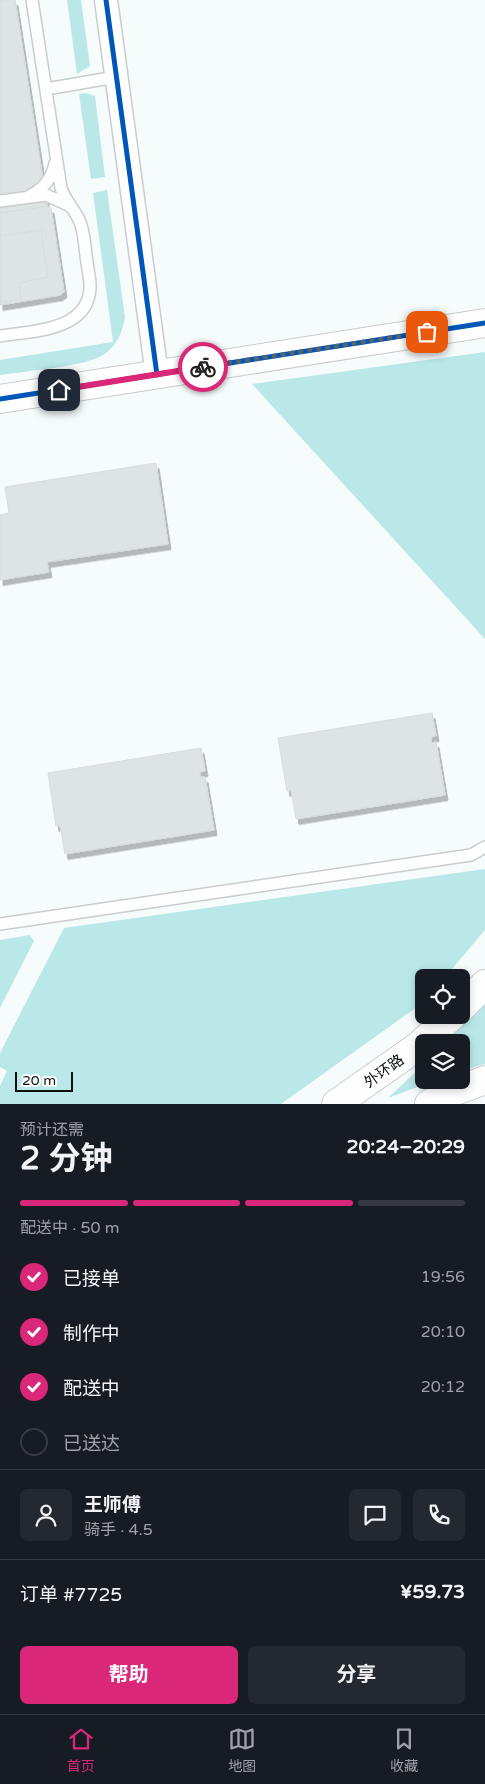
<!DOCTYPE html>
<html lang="zh">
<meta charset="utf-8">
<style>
:root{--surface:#171b24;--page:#242831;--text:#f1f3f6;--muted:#9ea1a6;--line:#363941;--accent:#db2777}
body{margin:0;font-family:"Varela Round","Noto Sans SC",sans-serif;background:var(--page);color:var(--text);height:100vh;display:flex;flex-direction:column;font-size:19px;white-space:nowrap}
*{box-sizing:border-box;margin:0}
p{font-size:16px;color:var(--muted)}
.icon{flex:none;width:28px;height:28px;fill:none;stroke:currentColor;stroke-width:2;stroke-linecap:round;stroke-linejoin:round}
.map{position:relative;height:1104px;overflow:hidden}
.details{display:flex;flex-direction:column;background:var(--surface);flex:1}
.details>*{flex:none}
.tools{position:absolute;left:415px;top:969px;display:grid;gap:10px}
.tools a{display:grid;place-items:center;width:55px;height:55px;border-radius:8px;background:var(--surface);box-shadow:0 2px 8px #0003;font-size:25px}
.scale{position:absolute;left:15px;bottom:12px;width:58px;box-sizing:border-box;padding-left:5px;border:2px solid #0a1010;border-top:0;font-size:14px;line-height:18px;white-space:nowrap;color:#0a1010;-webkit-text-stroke:4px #fff;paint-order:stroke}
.pin{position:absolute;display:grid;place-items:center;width:42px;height:42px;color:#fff;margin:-21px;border-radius:10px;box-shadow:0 2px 8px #0006}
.courier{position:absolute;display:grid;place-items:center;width:50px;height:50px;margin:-25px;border:4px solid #db2777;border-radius:50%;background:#fff;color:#222;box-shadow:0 1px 6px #0007}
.head em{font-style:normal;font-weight:700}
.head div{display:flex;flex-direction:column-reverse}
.head{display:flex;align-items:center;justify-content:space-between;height:85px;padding:0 20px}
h1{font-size:32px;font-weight:700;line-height:38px}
.bar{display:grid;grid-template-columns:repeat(4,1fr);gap:8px 5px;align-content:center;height:60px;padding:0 20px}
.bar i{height:6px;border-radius:4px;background:var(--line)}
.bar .on{background:var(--accent)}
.bar p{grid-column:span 4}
.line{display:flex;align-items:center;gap:12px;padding:0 20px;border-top:1px solid var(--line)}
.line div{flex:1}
.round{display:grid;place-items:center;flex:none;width:52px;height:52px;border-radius:8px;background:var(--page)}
ol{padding:0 20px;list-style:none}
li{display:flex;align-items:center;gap:15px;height:55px}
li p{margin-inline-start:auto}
li .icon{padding:5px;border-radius:50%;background:var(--accent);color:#fff;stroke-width:4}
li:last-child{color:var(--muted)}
li i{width:28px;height:28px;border:2px solid var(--line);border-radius:50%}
.cta{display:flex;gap:10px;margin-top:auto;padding:10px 20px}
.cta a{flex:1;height:58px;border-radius:8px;background:var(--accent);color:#fff;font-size:20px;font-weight:700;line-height:58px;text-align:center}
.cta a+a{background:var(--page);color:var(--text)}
.tabs{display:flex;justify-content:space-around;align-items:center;height:70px;border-top:1px solid var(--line);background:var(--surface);font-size:14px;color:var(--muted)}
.tabs a{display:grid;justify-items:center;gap:2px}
.tabs .on{color:var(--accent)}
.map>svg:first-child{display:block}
.green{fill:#bae8e9}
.building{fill:#dee4e4;stroke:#d7dddd;filter:url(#shadow)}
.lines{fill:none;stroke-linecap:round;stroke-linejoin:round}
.lane-casing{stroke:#c8cdce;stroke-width:14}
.street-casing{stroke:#c8cdce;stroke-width:25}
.secondary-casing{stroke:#c8cdce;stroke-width:30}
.lane{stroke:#fefefe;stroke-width:11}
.street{stroke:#fefefe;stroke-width:22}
.secondary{stroke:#fefefe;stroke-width:28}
.cycleway-casing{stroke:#fff;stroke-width:8}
.cycleway{stroke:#0057b8;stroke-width:5}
.done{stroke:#5d6262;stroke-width:5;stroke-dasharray:0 9}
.route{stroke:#db2777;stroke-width:6}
.labels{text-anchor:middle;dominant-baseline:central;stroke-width:4.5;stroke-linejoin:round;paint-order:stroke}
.street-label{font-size:15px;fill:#0a1010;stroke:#fff}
</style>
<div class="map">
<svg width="485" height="1104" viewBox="0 0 485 1104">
<defs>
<filter id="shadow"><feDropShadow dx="3" dy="5.5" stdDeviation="0" flood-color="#0004"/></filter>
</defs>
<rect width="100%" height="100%" fill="#f6fbfb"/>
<path class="green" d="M 67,0 L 81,0 L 90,66 L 77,74 Z
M 85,93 L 95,96 L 105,177 L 91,179 L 79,94 Z
M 107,190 L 125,317 C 123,332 116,347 103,355 C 83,367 25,371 0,375 L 0,360 L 113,342 L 93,193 Z
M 485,352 L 485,639 L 252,384 Z
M 485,869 L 485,930 L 445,977 L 424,978 L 424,1002 L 281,1104 L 0,1104 L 0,1086 L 7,1071 L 0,1067 L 0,1053 L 64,928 Z
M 30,935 L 34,941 L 0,1008 L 0,940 Z
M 485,1004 L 485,1064 L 461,1071 L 461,1042 L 446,1042 Z
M 424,1064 L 424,1080 L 436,1080 L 388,1098 Z"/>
<path class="building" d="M 0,0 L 15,0 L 47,206 L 0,213 Z
M 47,206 L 51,208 L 64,292 L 60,295 L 0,305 L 0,213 Z
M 41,230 L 48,277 L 19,283 L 21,299 L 0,302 L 0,236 Z
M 156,463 L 168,544 L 47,562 L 49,572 L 0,580 L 0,515 L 9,513 L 5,487 Z
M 432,713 L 436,736 L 431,737 L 431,743 L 436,742 L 445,795 L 296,819 L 291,790 L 287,791 L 278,738 Z
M 201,748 L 205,771 L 200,772 L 200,777 L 205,777 L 214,830 L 65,854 L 60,825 L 56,826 L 48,773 Z"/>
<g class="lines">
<g class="lane-casing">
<path id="lane" d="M 46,89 L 116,77
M 31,195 C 45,188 52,178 55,163
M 0,201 L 46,195 L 68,205
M 0,336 C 32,331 91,331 90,285 C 90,278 88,270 87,263 C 85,251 85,237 81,225 C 77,211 65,202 61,188 L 32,0
M 0,924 L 471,855 L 485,847"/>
</g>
<g class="street-casing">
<path id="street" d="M 106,0 L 157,375"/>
</g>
<g class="secondary-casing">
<path id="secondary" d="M 0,399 L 485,323
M 461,1008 L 485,984
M 336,1104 L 417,1047 L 453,1015
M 429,1104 L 450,1093 L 485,1080"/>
</g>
<use href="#lane" class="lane"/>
<use href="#street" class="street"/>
<use href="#secondary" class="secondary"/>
<g class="cycleway-casing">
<path id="cycleway" d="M 106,0 L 157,375
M 0,399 L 485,323"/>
</g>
<use href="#cycleway" class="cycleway"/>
</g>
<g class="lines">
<path class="done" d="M 203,367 L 427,332"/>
<path class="route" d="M 59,390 L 203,367"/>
</g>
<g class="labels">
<g class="street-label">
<text transform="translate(384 1071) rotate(-36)">外环路</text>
</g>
</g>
</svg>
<div class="tools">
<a><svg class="icon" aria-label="locate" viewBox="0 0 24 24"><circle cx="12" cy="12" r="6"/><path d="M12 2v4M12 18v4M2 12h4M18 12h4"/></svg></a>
<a><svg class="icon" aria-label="layers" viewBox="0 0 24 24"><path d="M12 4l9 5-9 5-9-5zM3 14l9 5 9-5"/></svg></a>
</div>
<div class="scale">20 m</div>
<div class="pin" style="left:427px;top:332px;background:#ea580c"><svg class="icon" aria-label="bag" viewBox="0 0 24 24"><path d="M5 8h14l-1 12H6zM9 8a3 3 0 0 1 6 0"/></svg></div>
<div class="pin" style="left:59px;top:390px;background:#1f2937"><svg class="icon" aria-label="home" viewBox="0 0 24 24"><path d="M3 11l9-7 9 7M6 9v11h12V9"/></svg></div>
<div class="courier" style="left:203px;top:367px"><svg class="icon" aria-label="bike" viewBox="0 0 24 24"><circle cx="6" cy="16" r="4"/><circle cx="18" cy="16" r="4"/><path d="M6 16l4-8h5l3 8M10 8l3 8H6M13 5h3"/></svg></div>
</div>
<section class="details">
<div class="head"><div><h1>2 分钟</h1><p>预计还需</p></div><em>20:24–20:29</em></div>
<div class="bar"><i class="on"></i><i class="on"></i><i class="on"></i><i></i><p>配送中 · 50 m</p></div>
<ol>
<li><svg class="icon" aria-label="check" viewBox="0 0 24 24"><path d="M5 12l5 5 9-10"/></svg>已接单<p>19:56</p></li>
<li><svg class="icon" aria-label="check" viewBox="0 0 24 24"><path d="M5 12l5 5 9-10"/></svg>制作中<p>20:10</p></li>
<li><svg class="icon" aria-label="check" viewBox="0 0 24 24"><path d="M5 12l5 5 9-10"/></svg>配送中<p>20:12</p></li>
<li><i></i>已送达</li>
</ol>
<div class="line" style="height:90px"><a class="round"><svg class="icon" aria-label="person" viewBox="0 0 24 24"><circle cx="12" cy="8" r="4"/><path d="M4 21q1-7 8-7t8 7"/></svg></a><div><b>王师傅</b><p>骑手 · 4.5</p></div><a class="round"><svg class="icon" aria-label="chat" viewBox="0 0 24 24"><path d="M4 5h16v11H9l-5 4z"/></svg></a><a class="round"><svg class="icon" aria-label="phone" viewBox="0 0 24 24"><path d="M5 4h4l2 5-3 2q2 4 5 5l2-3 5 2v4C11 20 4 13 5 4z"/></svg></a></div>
<div class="line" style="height:65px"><div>订单 #7725</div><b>¥59.73</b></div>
<div class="cta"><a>帮助</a><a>分享</a></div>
</section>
<nav class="tabs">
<a class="on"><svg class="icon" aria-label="home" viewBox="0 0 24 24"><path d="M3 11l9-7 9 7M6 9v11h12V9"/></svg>首页</a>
<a><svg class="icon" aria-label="map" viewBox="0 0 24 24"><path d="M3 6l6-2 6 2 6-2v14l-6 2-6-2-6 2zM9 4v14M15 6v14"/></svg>地图</a>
<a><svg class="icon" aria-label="saved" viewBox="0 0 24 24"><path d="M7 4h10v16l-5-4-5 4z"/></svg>收藏</a>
</nav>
